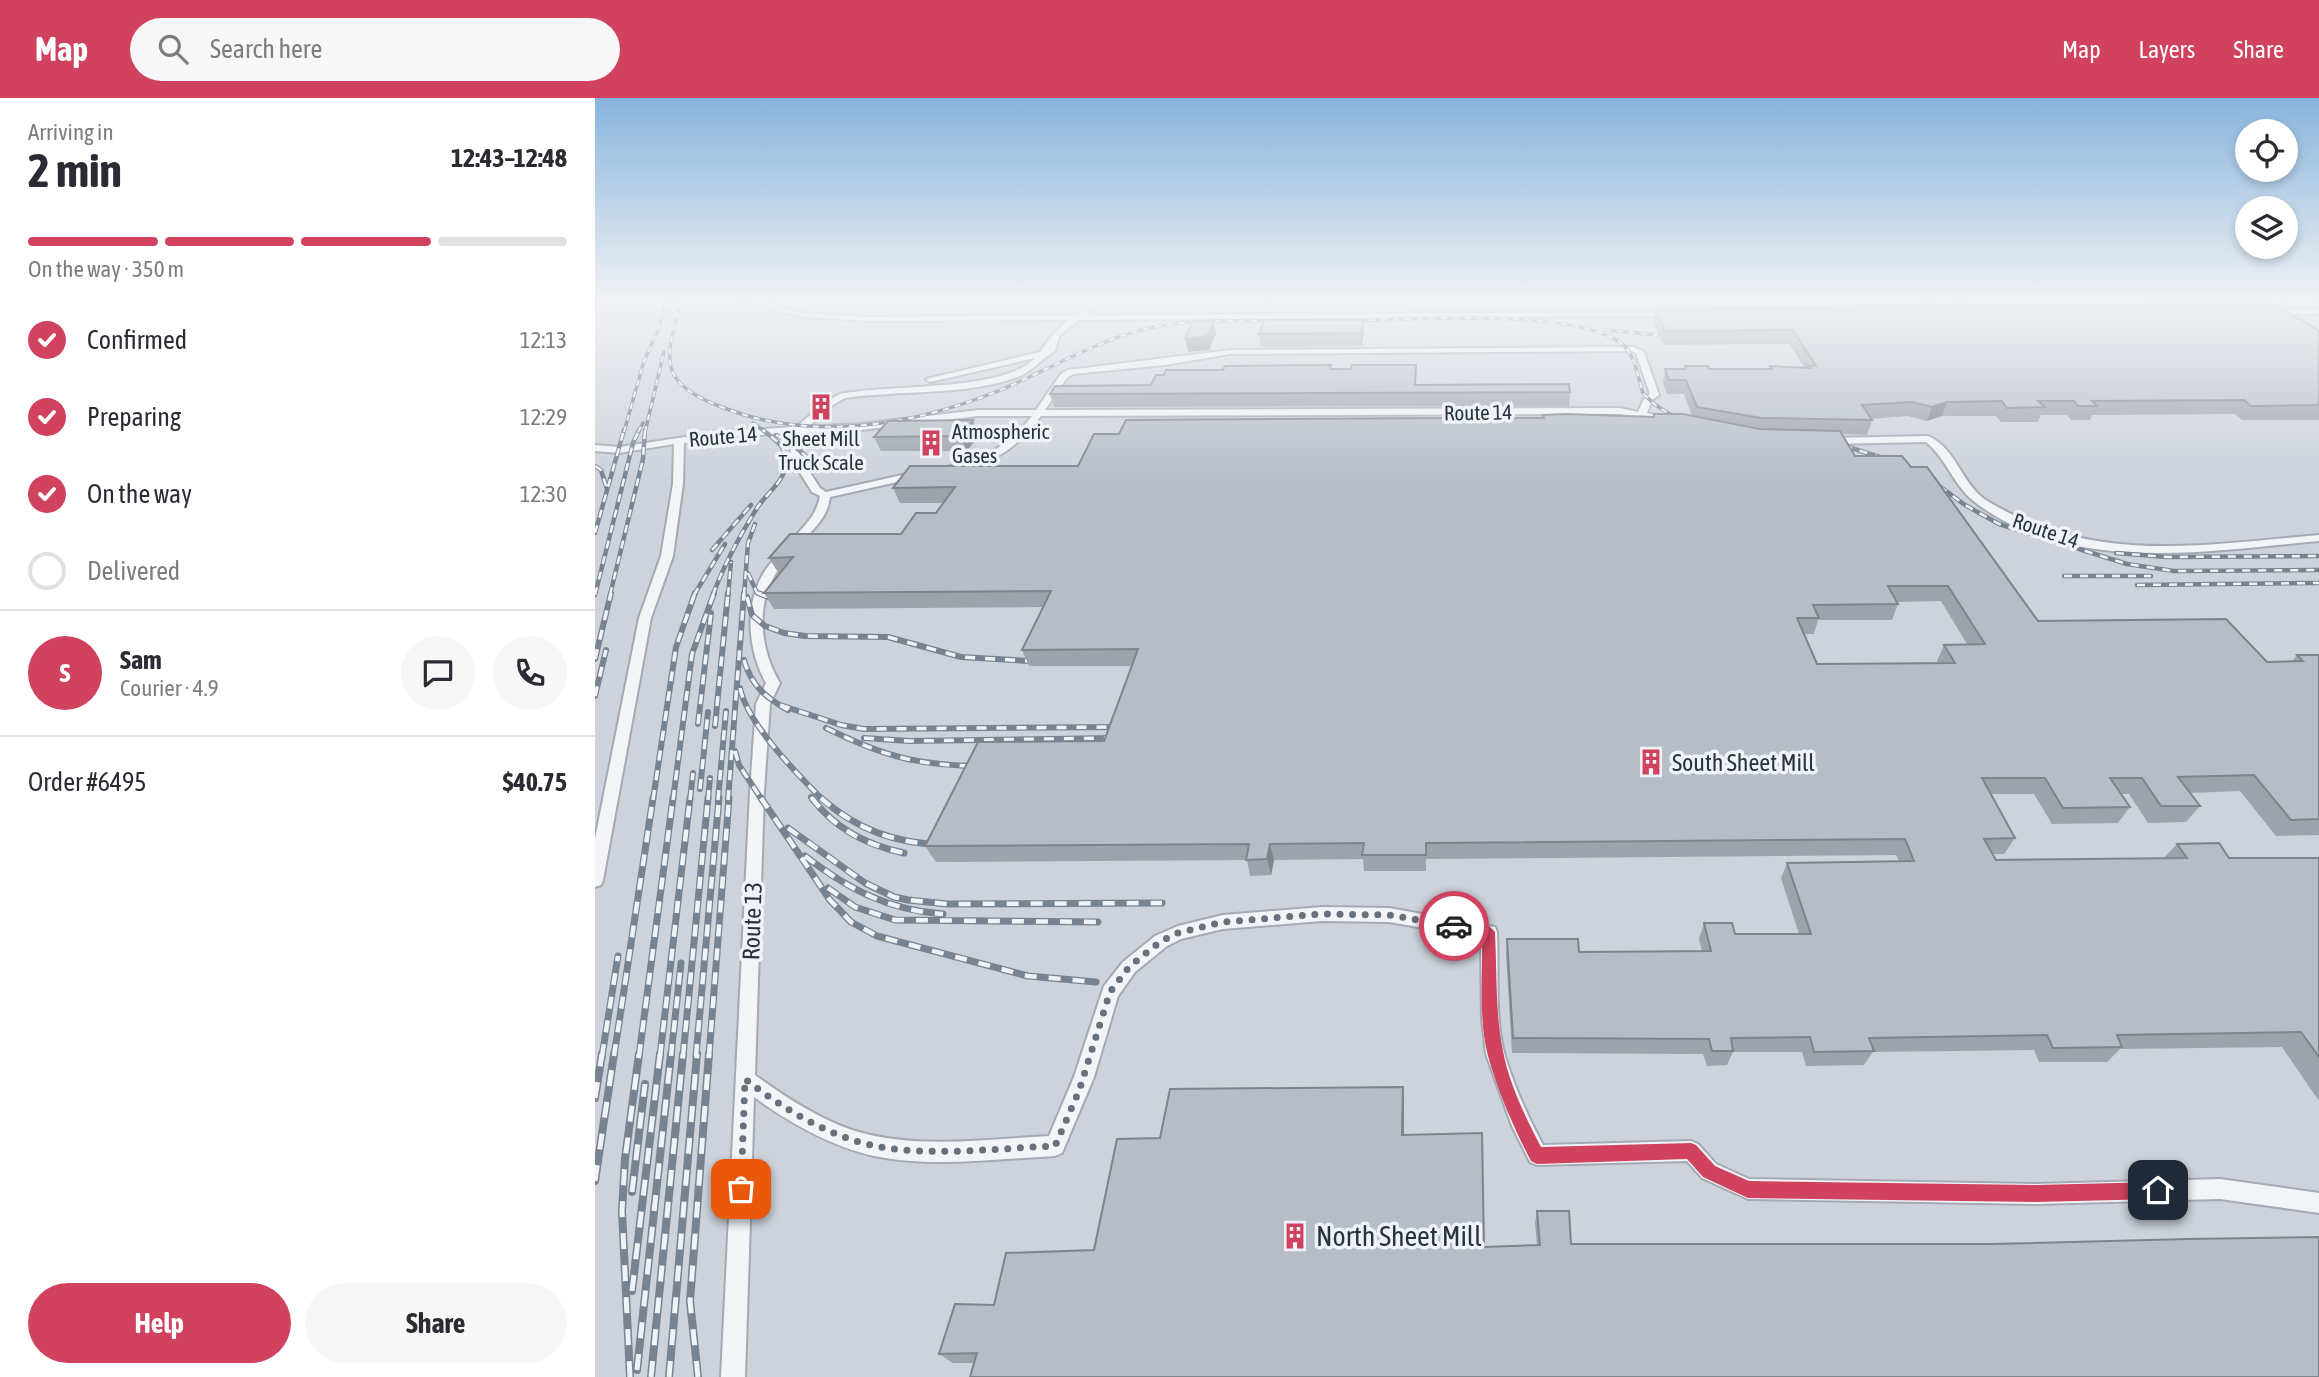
<!DOCTYPE html>
<meta charset="utf-8">
<style>
:root{--surface:#fff;--page:#f7f7f7;--text:#2b2b33;--muted:#7c7c81;--line:#e1e1e2;--accent:#d0425d}
body{margin:0;font-family:"Asap Condensed",sans-serif;background:var(--page);color:var(--text);height:100vh;display:flex;flex-direction:column;font-size:26px;white-space:nowrap}
*{box-sizing:border-box;margin:0}
p{font-size:23px;color:var(--muted)}
.icon{flex:none;width:38px;height:38px;fill:none;stroke:currentColor;stroke-width:2;stroke-linecap:round;stroke-linejoin:round}
.map{position:relative;flex:1;overflow:hidden}
.drawer{display:flex;flex-direction:column;background:var(--surface);width:595px}
.drawer>*{flex:none}
.fabs{position:absolute;left:1640px;top:21px;display:grid;gap:14px}
.fabs a{display:grid;place-items:center;width:63px;height:63px;border-radius:50%;background:var(--surface);box-shadow:0 4px 10px #0003;font-size:35px}
.pin{position:absolute;display:grid;place-items:center;width:60px;height:60px;color:#fff;margin:-30px;border-radius:14px;box-shadow:0 4px 10px #0006}
.courier{position:absolute;display:grid;place-items:center;width:70px;height:70px;margin:-35px;border:5px solid #d0425d;border-radius:50%;background:#fff;color:#222;box-shadow:0 2px 9px #0007}
.summary em{font-style:normal;font-weight:700}
.summary div{display:flex;flex-direction:column-reverse}
.summary{display:flex;align-items:center;justify-content:space-between;height:119px;padding:0 28px}
h1{font-size:46px;font-weight:700;line-height:52px}
.bar{display:grid;grid-template-columns:repeat(4,1fr);gap:10px 7px;align-content:center;height:84px;padding:0 28px}
.bar i{height:9px;border-radius:5px;background:var(--line)}
.bar .on{background:var(--accent)}
.bar p{grid-column:span 4}
.line{display:flex;align-items:center;gap:18px;padding:0 28px;border-top:2px solid var(--line)}
.line div{flex:1}
.round{display:grid;place-items:center;flex:none;width:74px;height:74px;border-radius:37px;background:var(--page)}
ol{padding:0 28px;list-style:none}
li{display:flex;align-items:center;gap:21px;height:77px}
li p{margin-inline-start:auto}
li .icon{padding:7px;border-radius:50%;background:var(--accent);color:#fff;stroke-width:4}
li:last-child{color:var(--muted)}
li i{width:38px;height:38px;border:4px solid var(--line);border-radius:50%}
.cta{display:flex;gap:14px;margin-top:auto;padding:14px 28px}
.cta a{flex:1;height:80px;border-radius:42px;background:var(--accent);color:#fff;font-size:28px;font-weight:700;line-height:80px;text-align:center}
.cta a+a{background:var(--page);color:var(--text)}
header{display:flex;align-items:center;gap:42px;box-sizing:border-box;height:98px;padding:0 35px;background:var(--accent);color:#fff}
header strong{font-size:33px}
nav{display:flex;gap:38px;margin-inline-start:auto;font-size:24px}
.search{width:490px;height:63px;background:var(--page);display:flex;align-items:center;gap:18px;box-sizing:border-box;padding:0 24px;border-radius:38px;color:var(--muted);font-size:26px}
main{display:flex;flex:1;min-height:0}
.map>svg:first-child{display:block}
.built{fill:#cdd2db}
.lines{fill:none;stroke-linecap:round;stroke-linejoin:round}
.street-casing{stroke:#a4aab3;stroke-width:4}
.street{fill:#f2f4f7;fill-rule:evenodd}
.rail-far4-casing{stroke:#788392;stroke-width:3.5}
.rail-far3-casing{stroke:#788392;stroke-width:4.5}
.rail-far2-casing{stroke:#788392;stroke-width:6}
.rail-far1-casing{stroke:#788392;stroke-width:7}
.rail-casing{stroke:#788392;stroke-width:8}
.rail-far4{stroke:#eff2f6;stroke-width:2;stroke-dasharray:6;stroke-linecap:butt}
.rail-far3{stroke:#eff2f6;stroke-width:2.5;stroke-dasharray:8;stroke-linecap:butt}
.rail-far2{stroke:#eff2f6;stroke-width:3.5;stroke-dasharray:10;stroke-linecap:butt}
.rail-far1{stroke:#eff2f6;stroke-width:4.5;stroke-dasharray:12;stroke-linecap:butt}
.rail{stroke:#eff2f6;stroke-width:5;stroke-dasharray:16;stroke-linecap:butt}
.wall{fill:#9da3aa;fill-rule:evenodd}
.shaded-wall{fill:#7f848b}
.building{fill:#b6bdc6;stroke:#7f848b;stroke-width:2;fill-rule:evenodd}
.route{fill:#d0425d}
.done{stroke:#68707b;stroke-width:7;stroke-dasharray:0 12.6}
.labels{text-anchor:middle;dominant-baseline:central;stroke-width:7;stroke-linejoin:round;paint-order:stroke}
.far-street-label{font-size:21px;fill:#283240;stroke:#eff2f6}
.far-poi-label{font-size:21px;fill:#283240;stroke:#eff2f6;text-anchor:start}
.poi-label{font-size:24px;fill:#283240;stroke:#eff2f6;text-anchor:start}
.street-label{font-size:24px;fill:#283240;stroke:#eff2f6}
.near-poi-label{font-size:28px;fill:#283240;stroke:#eff2f6;text-anchor:start}
</style>
<header>
<strong>Map</strong>
<div class="search"><svg class="icon" aria-label="search" viewBox="0 0 24 24"><circle cx="10" cy="10" r="6"/><path d="M15 15l6 6"/></svg>Search here</div>
<nav><a>Map</a><a>Layers</a><a>Share</a></nav>
</header>
<main>
<section class="drawer">
<div class="summary"><div><h1>2 min</h1><p>Arriving in</p></div><em>12:43–12:48</em></div>
<div class="bar"><i class="on"></i><i class="on"></i><i class="on"></i><i></i><p>On the way · 350 m</p></div>
<ol>
<li><svg class="icon" aria-label="check" viewBox="0 0 24 24"><path d="M5 12l5 5 9-10"/></svg>Confirmed<p>12:13</p></li>
<li><svg class="icon" aria-label="check" viewBox="0 0 24 24"><path d="M5 12l5 5 9-10"/></svg>Preparing<p>12:29</p></li>
<li><svg class="icon" aria-label="check" viewBox="0 0 24 24"><path d="M5 12l5 5 9-10"/></svg>On the way<p>12:30</p></li>
<li><i></i>Delivered</li>
</ol>
<div class="line" style="height:126px"><b class="round" style="background:var(--accent);color:#fff">S</b><div><b>Sam</b><p>Courier · 4.9</p></div><a class="round"><svg class="icon" aria-label="chat" viewBox="0 0 24 24"><path d="M4 5h16v11H9l-5 4z"/></svg></a><a class="round"><svg class="icon" aria-label="phone" viewBox="0 0 24 24"><path d="M5 4h4l2 5-3 2q2 4 5 5l2-3 5 2v4C11 20 4 13 5 4z"/></svg></a></div>
<div class="line" style="height:91px"><div>Order #6495</div><b>$40.75</b></div>
<div class="cta"><a>Help</a><a>Share</a></div>
</section>
<div class="map">
<svg width="1724" height="1279" viewBox="0 0 1724 1279">
<rect width="100%" height="100%" fill="#dfe3e9"/>
<path class="built" d="M 0,203 L 1724,203 L 1724,1279 L 0,1279 Z"/>
<g class="lines">
<g class="street-casing">
<path id="street" d="M 149,203 L 163,203 L 207,215 L 274,219 L 481,217 L 499,203 L 508,203 L 490,217 L 1079,214 L 1083,216 L 1079,218 L 484,222 L 464,238 L 460,253 C 447,260 439,272 425,278 C 376,298 304,292 250,300 L 238,307 L 213,329 L 266,326 L 383,312 L 441,312 L 466,276 L 473,272 L 635,252 L 1038,249 L 1049,254 L 1064,297 L 1057,302 L 1052,315 L 1081,323 L 1076,326 L 1025,316 L 446,318 C 419,354 396,366 352,375 L 348,374 L 348,370 C 388,361 411,351 437,318 L 383,318 L 266,332 L 207,335 L 205,359 L 225,390 L 231,394 L 325,373 L 330,376 L 325,379 L 235,399 C 233,417 223,426 211,440 C 201,451 188,463 180,477 C 160,509 166,554 185,585 L 175,606 L 169,694 L 160,977 C 190,999 222,1020 257,1032 C 320,1052 390,1041 454,1038 L 479,979 L 509,888 L 528,864 L 560,838 L 583,828 L 628,817 L 727,809 L 794,810 L 900,829 L 902,834 C 904,872 899,921 910,958 C 919,988 933,1019 948,1047 L 1096,1043 L 1103,1046 L 1121,1066 L 1154,1081 L 1441,1086 L 1625,1081 L 1724,1095 L 1724,1115 L 1625,1101 L 1441,1106 L 1153,1101 L 1107,1080 L 1092,1063 L 942,1067 L 935,1064 L 917,1028 L 891,956 L 887,922 L 886,840 L 794,824 L 727,823 L 628,831 L 586,841 L 572,848 L 540,874 L 523,898 L 499,979 L 467,1055 L 460,1058 C 400,1061 337,1070 279,1058 C 235,1048 195,1025 159,999 L 150,1279 L 126,1279 L 155,694 L 161,606 L 171,585 C 153,553 149,509 168,476 C 175,464 187,453 196,443 C 209,428 222,417 225,398 L 217,394 L 195,359 L 197,335 L 129,339 L 89,345 L 88,386 L 78,458 L 56,520 L 8,782 L 6,787 L 0,789 L 0,741 L 44,520 L 66,458 L 78,386 L 79,346 L 24,355 L 0,353 L 0,347 L 24,349 L 129,333 L 201,329 L 232,303 L 245,296 C 292,286 409,294 440,260 L 335,284 L 331,281 L 445,254 C 454,241 461,232 474,222 L 274,223 L 207,219 ZM 1037,253 L 1041,255 L 1055,296 L 1049,301 L 1043,314 L 1025,310 L 450,312 L 472,280 L 478,276 L 570,267 L 635,256 Z
M 1334,203 L 1350,203 L 1383,212 L 1379,214 Z
M 1676,212 L 1724,212 L 1724,216 L 1673,216 L 1672,214 Z
M 1333,338 C 1362,350 1367,389 1394,404 C 1500,467 1608,447 1724,437 L 1724,443 C 1615,453 1476,477 1381,405 C 1359,389 1352,361 1331,344 L 1234,346 L 1229,343 L 1234,340 Z"/>
</g>
<use href="#street" class="street"/>
<g class="rail-far4-casing">
<path id="rail-far4" d="M 86,203 C 70,263 61,284 129,310 C 217,344 316,328 403,293 C 449,274 492,248 539,234 C 587,220 638,223 687,223
M 750,223 C 812,222 980,209 1027,246 C 1040,256 1043,280 1048,295 C 1060,309 1075,317 1092,324
M 1010,232 L 1063,237
M 158,325 L 170,334
M 29,334 L 49,263 L 64,230 L 71,203
M 43,334 L 48,325
M 50,334 L 69,254"/>
</g>
<g class="rail-far3-casing">
<path id="rail-far3" d="M 181,337 L 195,344 L 214,361
M 1234,343 L 1304,365
M 0,368 L 6,372 L 12,391
M 1332,379 L 1370,407 L 1404,426 L 1532,466 L 1579,473 L 1724,472
M 0,435 L 29,332
M 117,452 L 156,407
M 1521,455 L 1572,459 L 1724,458
M 153,475 L 162,495 L 168,497
M 1469,478 L 1556,478
M 1542,487 L 1724,485
M 0,497 L 38,345 L 44,332
M 15,497 L 48,361 L 50,332
M 99,497 L 130,446
M 118,497 C 129,466 144,439 162,410 C 171,396 189,384 191,366 C 193,349 179,341 168,332
M 133,497 L 136,464
M 149,497 L 153,445 L 160,426"/>
</g>
<g class="rail-far2-casing">
<path id="rail-far2" d="M 163,495 L 184,503
M 152,499 L 157,517 L 170,528 L 189,535 L 210,538 L 293,539 L 366,559 L 434,563
M 0,561 L 16,495
M 149,562 C 156,587 171,600 193,612
M 145,590 C 152,625 202,676 228,702
M 0,598 L 11,552
M 185,607 L 246,627 L 269,631 L 523,629
M 103,626 L 116,515
M 120,628 L 133,495
M 231,630 C 288,658 323,668 387,668
M 269,640 L 314,643 L 520,640
M 140,653 L 144,667 L 167,702
M 105,691 L 113,614
M 216,699 L 218,702
M 58,702 L 81,549 L 100,495
M 78,702 L 97,556 L 119,495
M 95,702 L 98,675
M 113,702 L 115,680
M 123,702 L 131,613
M 133,702 L 149,495"/>
</g>
<g class="rail-far1-casing">
<path id="rail-far1" d="M 166,700 L 235,802 L 256,824 L 282,838 L 433,878 L 501,884
M 217,700 C 240,731 271,747 309,755
M 226,700 C 262,732 300,745 348,747
M 193,730 L 270,785 L 299,799 L 313,802 L 352,806 L 567,805
M 210,758 C 253,791 293,812 348,816
M 233,790 L 260,809 L 300,822 L 503,824
M 7,958 L 23,858
M 19,958 L 58,700
M 44,958 L 78,700
M 65,958 L 95,700
M 76,958 L 86,865
M 88,958 L 113,700
M 101,958 L 124,700
M 114,958 L 134,700"/>
</g>
<g class="rail-casing">
<path id="rail" d="M 0,1000 L 7,956
M 0,1083 L 19,956
M 37,1094 L 50,986
M 37,1193 L 65,956
M 42,1272 L 76,956
M 35,1279 L 27,1113 L 30,1061 L 44,956
M 56,1279 L 88,956
M 74,1279 L 102,956
M 103,1279 L 95,1203 L 114,956"/>
</g>
<use href="#rail-far4" class="rail-far4"/>
<use href="#rail-far3" class="rail-far3"/>
<use href="#rail-far2" class="rail-far2"/>
<use href="#rail-far1" class="rail-far1"/>
<use href="#rail" class="rail"/>
</g>
<path class="wall" d="M 1061,211 L 1724,233 L 1724,322 L 1647,322 L 1640,316 L 1497,317 L 1495,322 L 1476,322 L 1472,317 L 1446,317 L 1443,324 L 1406,324 L 1401,318 L 1347,318 L 1332,323 L 1312,318 L 1276,321 L 1277,322 L 1272,337 L 1247,336 L 1260,358 L 1316,369 L 1443,523 L 1672,564 L 1697,564 L 1702,557 L 1724,557 L 1724,737 L 1681,738 L 1645,693 L 1595,695 L 1605,708 L 1591,724 L 1553,725 L 1534,696 L 1526,696 L 1535,709 L 1523,725 L 1457,726 L 1439,696 L 1396,696 L 1420,740 L 1409,756 L 1397,756 L 1401,762 L 1569,760 L 1582,746 L 1634,760 L 1724,760 L 1724,1003 L 1687,949 L 1525,951 L 1512,964 L 1444,964 L 1439,952 L 1278,954 L 1269,967 L 1211,968 L 1207,954 L 1138,954 L 1132,967 L 1112,968 L 1108,956 L 917,955 L 911,857 L 912,841 L 984,854 L 1107,853 L 1104,841 L 1109,825 L 1140,836 L 1204,836 L 1186,780 L 1192,765 L 1304,763 L 1301,757 L 831,761 L 831,773 L 769,773 L 768,761 L 679,762 L 676,777 L 655,778 L 652,762 L 341,764 L 330,748 L 509,643 L 537,568 L 434,568 L 427,552 L 448,509 L 179,511 L 169,495 L 184,476 L 174,460 L 306,436 L 341,415 L 349,405 L 305,405 L 298,390 L 483,368 L 524,336 L 889,320 L 948,320 L 948,317 L 1058,319 L 1059,316 L 1097,318 L 1089,296 L 1072,296 L 1068,285 L 1070,271 L 1089,271 L 1090,268 L 1114,271 L 1174,271 L 1175,268 L 1210,270 L 1194,246 L 1068,247 L 1059,224 ZM 1346,503 L 1372,546 L 1349,547 L 1342,563 L 1343,565 L 1222,566 L 1209,536 L 1219,536 L 1223,522 L 1297,522 L 1303,506 L 1302,504 Z
M 769,235 L 766,248 L 666,249 L 664,236 Z
M 821,267 L 821,287 L 975,294 L 974,308 L 459,309 L 455,296 L 736,271 Z
M 384,337 L 372,353 L 286,353 L 279,339 Z
M 808,989 L 809,1003 L 809,1037 L 889,1149 L 942,1147 L 940,1125 L 942,1113 L 976,1146 L 380,1265 L 358,1265 L 344,1256 L 399,1207 L 499,1152 L 565,1040 Z"/>
<path class="shaded-wall" d="M 768,222 L 769,235 L 766,248 L 766,235 Z
M 619,223 L 621,236 L 614,252 L 593,254 L 590,241 Z
M 1352,304 L 1347,318 L 1332,323 L 1337,309 Z
M 378,322 L 384,337 L 372,353 L 366,338 Z
M 675,746 L 679,762 L 676,777 L 672,761 Z
M 808,989 L 809,1003 L 809,1050 L 807,1037 Z"/>
<path class="building" d="M 1666,206 L 1683,208 L 1724,233 L 1724,307 L 1656,308 L 1649,302 L 1497,303 L 1502,308 L 1483,308 L 1479,303 L 1443,303 L 1450,309 L 1412,310 L 1407,303 L 1352,304 L 1337,309 L 1317,304 L 1267,307 L 1277,322 L 1166,320 L 1102,309 L 1091,282 L 1074,282 L 1070,271 L 1091,271 L 1090,268 L 1113,268 L 1114,271 L 1177,271 L 1175,268 L 1216,270 L 1214,268 L 1221,268 L 1198,232 L 1070,233 L 1061,211 Z
M 669,222 L 768,222 L 766,235 L 664,236 Z
M 598,223 L 619,223 L 612,238 L 590,241 Z
M 736,267 L 735,271 L 756,271 L 757,267 L 821,267 L 820,287 L 974,286 L 975,294 L 455,296 L 460,288 L 556,287 L 561,277 L 569,277 L 571,272 L 628,272 L 630,268 Z
M 972,316 L 1059,319 L 1059,316 L 1088,316 L 1165,331 L 1245,333 L 1260,358 L 1307,358 L 1316,369 L 1332,369 L 1443,523 L 1631,521 L 1672,564 L 1708,563 L 1702,557 L 1724,557 L 1724,721 L 1696,722 L 1659,677 L 1583,679 L 1605,708 L 1566,708 L 1547,680 L 1515,680 L 1535,709 L 1468,710 L 1450,680 L 1387,680 L 1420,740 L 1389,741 L 1401,762 L 1592,760 L 1582,746 L 1624,745 L 1634,760 L 1724,760 L 1724,959 L 1706,934 L 1522,937 L 1527,949 L 1458,950 L 1452,937 L 1274,940 L 1279,953 L 1219,954 L 1215,939 L 1136,940 L 1138,953 L 1117,953 L 1114,941 L 918,940 L 912,841 L 983,841 L 984,854 L 1116,853 L 1109,825 L 1137,825 L 1140,836 L 1216,836 L 1192,765 L 1319,763 L 1310,741 L 831,745 L 831,757 L 767,757 L 769,745 L 675,746 L 672,761 L 651,762 L 654,746 L 330,748 L 383,644 L 509,643 L 543,551 L 427,552 L 456,493 L 169,495 L 198,459 L 174,460 L 195,436 L 306,436 L 321,415 L 341,415 L 360,389 L 298,390 L 315,368 L 483,368 L 499,336 L 524,336 L 531,322 L 856,320 L 856,317 L 889,317 L 889,320 L 949,320 L 948,317 ZM 1293,488 L 1353,488 L 1390,546 L 1349,547 L 1360,565 L 1222,566 L 1202,520 L 1224,520 L 1218,507 L 1303,506 Z
M 378,322 L 366,338 L 279,339 L 293,323 Z
M 808,989 L 807,1037 L 887,1035 L 889,1149 L 945,1147 L 942,1113 L 974,1113 L 976,1146 L 1397,1146 L 1593,1141 L 1724,1139 L 1724,1279 L 375,1279 L 382,1255 L 344,1256 L 360,1206 L 399,1207 L 411,1155 L 499,1152 L 522,1041 L 565,1040 L 575,991 Z"/>
<linearGradient id="sky" x2="0" y2="1"><stop stop-color="#88b4dc"/><stop offset="0.53" stop-color="#f1f2f5"/><stop offset="1" stop-color="#f1f2f5" stop-opacity="0"/></linearGradient>
<rect width="1724" height="382" fill="url(#sky)"/>
<path class="route" d="M 859,822 L 894,828 L 900,834 C 902,874 900,914 908,953 C 914,986 931,1020 946,1049 L 1096,1045 L 1101,1047 L 1120,1068 L 1154,1083 L 1441,1087 L 1563,1084 L 1569,1086 L 1571,1092 L 1569,1098 L 1563,1101 L 1441,1104 L 1153,1100 L 1108,1079 L 1092,1061 L 942,1066 L 936,1063 C 919,1030 903,994 893,958 C 883,920 888,877 887,839 L 854,832 L 854,824 Z"/>
<g class="lines">
<path class="done" d="M 146,1091 L 150,981 C 194,1015 244,1045 299,1051 C 352,1057 408,1050 460,1048 L 484,993 L 515,894 L 534,869 L 566,843 L 583,835 L 628,824 L 727,816 L 794,817 L 859,828"/>
</g>
<defs>
<g id="building-bare" transform="scale(2.1)"><path d="M-4-6H4V6H1V3H-1V6H-4ZM-2.5-4.3h1.7v1.8h-1.7ZM.8-4.3h1.7v1.8H.8ZM-2.5-1h1.7V.8h-1.7ZM.8-1h1.7V.8H.8Z" fill="#d0425d" stroke="#eff2f6" stroke-width="2.5" paint-order="stroke"/></g>
</defs>
<g fill-rule="evenodd">
<use href="#building-bare" x="226" y="309"/>
<use href="#building-bare" x="336" y="345"/>
<use href="#building-bare" x="1056" y="664"/>
<use href="#building-bare" x="700" y="1138"/>
</g>
<g class="labels">
<g class="far-street-label">
<text transform="translate(883 314) rotate(-1)">Route 14</text>
<text transform="translate(128 338) rotate(-5)">Route 14</text>
<text transform="translate(1451 432) rotate(19)">Route 14</text>
</g>
<g class="far-poi-label">
<text x="357" y="333">Atmospheric<tspan x="357" dy="24">Gases</tspan></text>
<text x="226" y="340" text-anchor="middle">Sheet Mill<tspan x="226" dy="24">Truck Scale</tspan></text>
</g>
<g class="poi-label">
<text x="1077" y="664">South Sheet Mill</text>
</g>
<g class="street-label">
<text transform="translate(157 823) rotate(-88)">Route 13</text>
</g>
<g class="near-poi-label">
<text x="721" y="1138">North Sheet Mill</text>
</g>
</g>
</svg>
<div class="fabs">
<a><svg class="icon" aria-label="locate" viewBox="0 0 24 24"><circle cx="12" cy="12" r="6"/><path d="M12 2v4M12 18v4M2 12h4M18 12h4"/></svg></a>
<a><svg class="icon" aria-label="layers" viewBox="0 0 24 24"><path d="M12 4l9 5-9 5-9-5zM3 14l9 5 9-5"/></svg></a>
</div>
<div class="pin" style="left:146px;top:1091px;background:#ea580c"><svg class="icon" aria-label="bag" viewBox="0 0 24 24"><path d="M5 8h14l-1 12H6zM9 8a3 3 0 0 1 6 0"/></svg></div>
<div class="pin" style="left:1563px;top:1092px;background:#1f2937"><svg class="icon" aria-label="home" viewBox="0 0 24 24"><path d="M3 11l9-7 9 7M6 9v11h12V9"/></svg></div>
<div class="courier" style="left:859px;top:828px"><svg class="icon" aria-label="car" viewBox="0 0 24 24"><path d="M5 17H2v-5l4-1 3-4h7l3 4 3 1v5h-3M9 17h6M6 11h13"/><circle cx="7" cy="17" r="2"/><circle cx="17" cy="17" r="2"/></svg></div>
</div>
</main>
